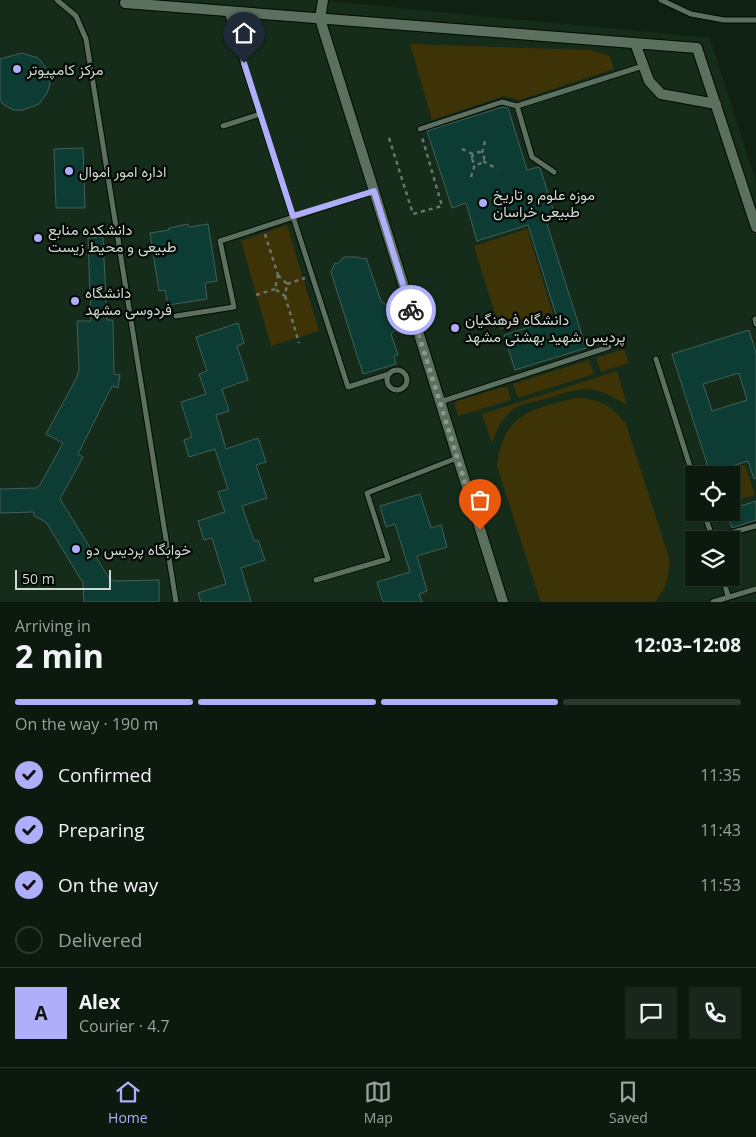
<!DOCTYPE html>
<meta charset="utf-8">
<style>
:root{--surface:#0b190e;--page:#19261c;--text:#f1f3f6;--muted:#9aa09e;--line:#2b382e;--accent:#aeaefa}
body{margin:0;font-family:"Open Sans",Vazirmatn,sans-serif;background:var(--page);color:var(--text);height:100vh;display:flex;flex-direction:column;font-size:19px;white-space:nowrap}
*{box-sizing:border-box;margin:0}
p{font-size:16px;color:var(--muted)}
.icon{flex:none;width:28px;height:28px;fill:none;stroke:currentColor;stroke-width:2;stroke-linecap:round;stroke-linejoin:round}
.map{position:relative;height:602px;overflow:hidden}
.side{display:flex;flex-direction:column;background:var(--surface);flex:1}
.side>*{flex:none}
.controls{position:absolute;left:685px;top:466px;display:grid;gap:10px}
.controls a{display:grid;place-items:center;width:55px;height:55px;border-radius:0px;background:var(--surface);box-shadow:0 1px 4px #0004,0 0 0 1px var(--line);font-size:25px}
.scale{position:absolute;left:15px;bottom:12px;width:96px;box-sizing:border-box;padding-left:5px;border:2px solid #cdd8cf;border-top:0;font-size:14px;line-height:18px;white-space:nowrap;color:#cdd8cf;-webkit-text-stroke:4px #030804;paint-order:stroke}
.pin{position:absolute;display:grid;place-items:center;width:42px;height:42px;color:#fff;margin:-51px -21px;border-radius:50% 50% 50% 0;rotate:-45deg;box-shadow:0 0 5px #0007}
.pin .icon{rotate:45deg}
.courier{position:absolute;display:grid;place-items:center;width:50px;height:50px;margin:-25px;border:4px solid #aeaefa;border-radius:50%;background:#fff;color:#222;box-shadow:0 1px 6px #0007}
.headline em{font-style:normal;font-weight:700}
.headline div{display:flex;flex-direction:column-reverse}
.headline{display:flex;align-items:center;justify-content:space-between;height:85px;padding:0 15px}
h1{font-size:32px;font-weight:700;line-height:38px}
.bar{display:grid;grid-template-columns:repeat(4,1fr);gap:8px 5px;align-content:center;height:60px;padding:0 15px}
.bar i{height:6px;border-radius:4px;background:var(--line)}
.bar .selected{background:var(--accent)}
.bar p{grid-column:span 4}
.line{display:flex;align-items:center;gap:12px;padding:0 15px;border-top:1px solid var(--line)}
.line div{flex:1}
.round{display:grid;place-items:center;flex:none;width:52px;height:52px;border-radius:0px;background:var(--page)}
ol{padding:0 15px;list-style:none}
li{display:flex;align-items:center;gap:15px;height:55px}
li p{margin-inline-start:auto}
li .icon{padding:5px;border-radius:50%;background:var(--accent);color:#111;stroke-width:4}
li:last-child{color:var(--muted)}
li i{width:28px;height:28px;border:2px solid var(--line);border-radius:50%}
.dock{display:flex;justify-content:space-around;align-items:center;height:70px;border-top:1px solid var(--line);background:var(--surface);font-size:14px;color:var(--muted)}
.dock a{display:grid;justify-items:center;gap:2px}
.dock .selected{color:var(--accent)}
.map>svg:first-child{display:block}
.built{fill:#152c1b;fill-rule:evenodd}
.green{fill:#3d3306}
.building{fill:#0c3c33;stroke:#435f58;fill-rule:evenodd}
.lines{fill:none;stroke-linecap:round;stroke-linejoin:round}
.service-casing{stroke:#000a02;stroke-width:7}
.minor-casing{stroke:#000a02;stroke-width:12}
.path{stroke:#67766a;stroke-width:2.5;stroke-dasharray:4 4;stroke-linecap:butt}
.service{stroke:#5c705f;stroke-width:5}
.minor{stroke:#5c705f;stroke-width:10}
.done{stroke:#8a988d;stroke-width:5;stroke-dasharray:0 9}
.route{stroke:#aeaefa;stroke-width:6}
.poi-dot{fill:#aeaefa;stroke:#030804;stroke-width:2}
.labels{text-anchor:middle;dominant-baseline:central;stroke-width:4.5;stroke-linejoin:round;paint-order:stroke}
.poi-label{font-size:15px;fill:#cdd8cf;stroke:#030804;text-anchor:start}
</style>
<div class="map">
<svg width="756" height="602" viewBox="0 0 756 602">
<rect width="100%" height="100%" fill="#0f2113"/>
<path class="built" d="M 0,0 L 317,0 L 710,38 L 756,182 L 756,602 L 0,602 ZM 694,475 L 731,475 L 731,512 L 694,512 ZM 694,540 L 731,540 L 731,578 L 694,578 Z"/>
<path class="green" d="M 410,44 L 590,50 L 610,56 L 614,69 L 519,100 L 504,96 L 432,120 Z
M 287,225 L 319,331 L 271,346 L 241,241 Z
M 527,229 L 553,314 L 500,330 L 474,246 Z
M 624,349 L 629,363 L 601,372 L 596,358 Z
M 589,360 L 594,374 L 518,398 L 513,384 Z
M 617,371 L 627,405 C 590,382 581,388 542,400 C 533,402 520,404 512,410 C 502,418 496,431 492,443 L 482,414 Z
M 507,386 L 511,400 L 458,416 L 454,402 Z
M 576,398 C 599,398 612,406 626,424 L 669,558 C 669,577 667,588 655,602 L 541,602 L 540,600 L 497,466 C 503,414 530,409 576,398 Z
M 745,465 L 755,495 L 731,502 L 731,475 L 713,475 Z"/>
<path class="building" d="M 22,53 L 38,58 L 44,65 L 49,72 L 50,84 L 47,93 L 39,104 L 23,110 L 13,110 L 3,104 L 0,100 L 0,59 Z
M 502,107 L 508,108 L 527,170 L 538,167 L 540,168 L 555,215 L 545,218 L 586,348 L 515,370 L 504,335 L 557,318 L 528,225 L 477,241 L 466,203 L 452,208 L 427,131 Z
M 83,148 L 85,208 L 56,208 L 54,149 Z
M 188,224 L 189,227 L 208,224 L 217,281 L 205,283 L 207,299 L 168,305 L 165,290 L 159,291 L 150,233 L 169,230 L 169,228 Z
M 103,237 L 107,320 L 113,320 L 114,374 L 120,375 L 118,388 L 112,386 L 78,454 L 83,457 L 60,499 L 109,578 L 114,581 L 159,580 L 159,602 L 84,602 L 83,583 L 46,522 L 34,516 L 34,512 L 0,513 L 0,489 L 36,488 L 40,485 L 63,443 L 46,434 L 77,377 L 79,369 L 77,321 L 91,321 L 88,238 Z
M 344,257 L 358,257 L 363,259 L 366,258 L 381,301 L 394,310 L 399,321 L 397,328 L 391,334 L 398,355 L 394,356 L 396,364 L 363,374 L 331,272 L 335,263 L 337,264 Z
M 238,323 L 244,343 L 237,346 L 248,380 L 222,389 L 229,411 L 216,415 L 226,449 L 258,438 L 266,462 L 256,465 L 267,498 L 242,506 L 254,541 L 258,540 L 265,560 L 241,568 L 251,602 L 201,602 L 198,593 L 226,584 L 212,538 L 204,540 L 198,521 L 225,512 L 218,492 L 228,489 L 215,449 L 189,457 L 184,440 L 192,437 L 181,402 L 206,394 L 199,374 L 207,371 L 196,337 Z
M 749,330 L 756,353 L 756,478 L 754,479 L 748,461 L 710,473 L 672,354 ZM 739,373 L 747,400 L 712,411 L 703,384 Z
M 420,494 L 431,528 L 441,525 L 447,547 L 417,556 L 427,591 L 419,594 L 422,602 L 383,602 L 377,582 L 410,572 L 395,524 L 386,527 L 380,506 Z
M 756,501 L 756,520 L 732,528 L 727,512 L 731,512 L 731,509 Z"/>
<g class="lines">
<g class="service-casing">
<path id="service" d="M 57,0 L 76,16 L 86,39 L 176,602
M 661,0 L 691,14 L 724,20 L 756,20
M 227,12 L 348,387 L 389,374
M 223,126 L 260,114
M 420,129 L 502,102 L 517,106
M 554,172 L 532,157 L 517,106 L 643,66
M 176,316 L 234,307 L 220,241 L 374,191
M 756,319 L 755,319 L 756,324
M 656,359 L 694,479
M387 380a10 10 0 1 1 20 0a10 10 0 1 1-20 0Z
M 440,402 L 609,347
M 704,512 L 713,540
M 712,538 L 756,526
M 723,578 L 728,596
M 316,580 L 388,559 L 367,493 L 457,458
M 713,602 L 756,589"/>
</g>
<g class="minor-casing">
<path id="minor" d="M 323,0 L 320,19 L 503,602
M 125,3 L 697,48 L 756,227
M 635,43 L 649,81 L 661,94 L 716,104"/>
</g>
<path class="path" d="M 389,138 L 413,214 L 442,206 L 422,137
M 462,149 L 473,154
M472 158a6 6 0 1 1 12 0a6 6 0 1 1-12 0Z
M 482,153 L 485,141
M 483,161 L 497,169
M 471,177 L 475,164
M 265,234 L 278,275
M 278,275 L 287,284 L 285,296 L 275,289 Z
M 287,284 L 305,278
M 256,295 L 275,289
M 285,296 L 299,343"/>
<use href="#service" class="service"/>
<use href="#minor" class="minor"/>
</g>
<g class="lines">
<path class="done" d="M 411,310 L 480,530"/>
<path class="route" d="M 244,63 L 293,216 L 374,191 L 411,310"/>
</g>
<g class="poi-dot">
<circle cx="17" cy="69" r="5"/>
<circle cx="69" cy="171" r="5"/>
<circle cx="483" cy="203" r="5"/>
<circle cx="38" cy="238" r="5"/>
<circle cx="75" cy="301" r="5"/>
<circle cx="455" cy="328" r="5"/>
<circle cx="76" cy="549" r="5"/>
</g>
<g class="labels">
<g class="poi-label">
<text x="27" y="69">مرکز کامپیوتر</text>
<text x="79" y="171">اداره امور اموال</text>
<text x="493" y="194">موزه علوم و تاریخ<tspan x="493" dy="17">طبیعی خراسان</tspan></text>
<text x="48" y="229">دانشکده منابع<tspan x="48" dy="17">طبیعی و محیط زیست</tspan></text>
<text x="85" y="292">دانشگاه<tspan x="85" dy="17">فردوسی مشهد</tspan></text>
<text x="465" y="319">دانشگاه فرهنگیان<tspan x="465" dy="17">پردیس شهید بهشتی مشهد</tspan></text>
<text x="86" y="549">خوابگاه پردیس دو</text>
</g>
</g>
</svg>
<div class="controls">
<a><svg class="icon" aria-label="locate" viewBox="0 0 24 24"><circle cx="12" cy="12" r="6"/><path d="M12 2v4M12 18v4M2 12h4M18 12h4"/></svg></a>
<a><svg class="icon" aria-label="layers" viewBox="0 0 24 24"><path d="M12 4l9 5-9 5-9-5zM3 14l9 5 9-5"/></svg></a>
</div>
<div class="scale">50 m</div>
<div class="pin" style="left:480px;top:530px;background:#ea580c"><svg class="icon" aria-label="bag" viewBox="0 0 24 24"><path d="M5 8h14l-1 12H6zM9 8a3 3 0 0 1 6 0"/></svg></div>
<div class="pin" style="left:244px;top:63px;background:#1f2937"><svg class="icon" aria-label="home" viewBox="0 0 24 24"><path d="M3 11l9-7 9 7M6 9v11h12V9"/></svg></div>
<div class="courier" style="left:411px;top:310px"><svg class="icon" aria-label="bike" viewBox="0 0 24 24"><circle cx="6" cy="16" r="4"/><circle cx="18" cy="16" r="4"/><path d="M6 16l4-8h5l3 8M10 8l3 8H6M13 5h3"/></svg></div>
</div>
<section class="side">
<div class="headline"><div><h1>2 min</h1><p>Arriving in</p></div><em>12:03–12:08</em></div>
<div class="bar"><i class="selected"></i><i class="selected"></i><i class="selected"></i><i></i><p>On the way · 190 m</p></div>
<ol>
<li><svg class="icon" aria-label="check" viewBox="0 0 24 24"><path d="M5 12l5 5 9-10"/></svg>Confirmed<p>11:35</p></li>
<li><svg class="icon" aria-label="check" viewBox="0 0 24 24"><path d="M5 12l5 5 9-10"/></svg>Preparing<p>11:43</p></li>
<li><svg class="icon" aria-label="check" viewBox="0 0 24 24"><path d="M5 12l5 5 9-10"/></svg>On the way<p>11:53</p></li>
<li><i></i>Delivered</li>
</ol>
<div class="line" style="height:90px"><b class="round" style="background:var(--accent);color:#111">A</b><div><b>Alex</b><p>Courier · 4.7</p></div><a class="round"><svg class="icon" aria-label="chat" viewBox="0 0 24 24"><path d="M4 5h16v11H9l-5 4z"/></svg></a><a class="round"><svg class="icon" aria-label="phone" viewBox="0 0 24 24"><path d="M5 4h4l2 5-3 2q2 4 5 5l2-3 5 2v4C11 20 4 13 5 4z"/></svg></a></div>
</section>
<nav class="dock">
<a class="selected"><svg class="icon" aria-label="home" viewBox="0 0 24 24"><path d="M3 11l9-7 9 7M6 9v11h12V9"/></svg>Home</a>
<a><svg class="icon" aria-label="map" viewBox="0 0 24 24"><path d="M3 6l6-2 6 2 6-2v14l-6 2-6-2-6 2zM9 4v14M15 6v14"/></svg>Map</a>
<a><svg class="icon" aria-label="saved" viewBox="0 0 24 24"><path d="M7 4h10v16l-5-4-5 4z"/></svg>Saved</a>
</nav>
